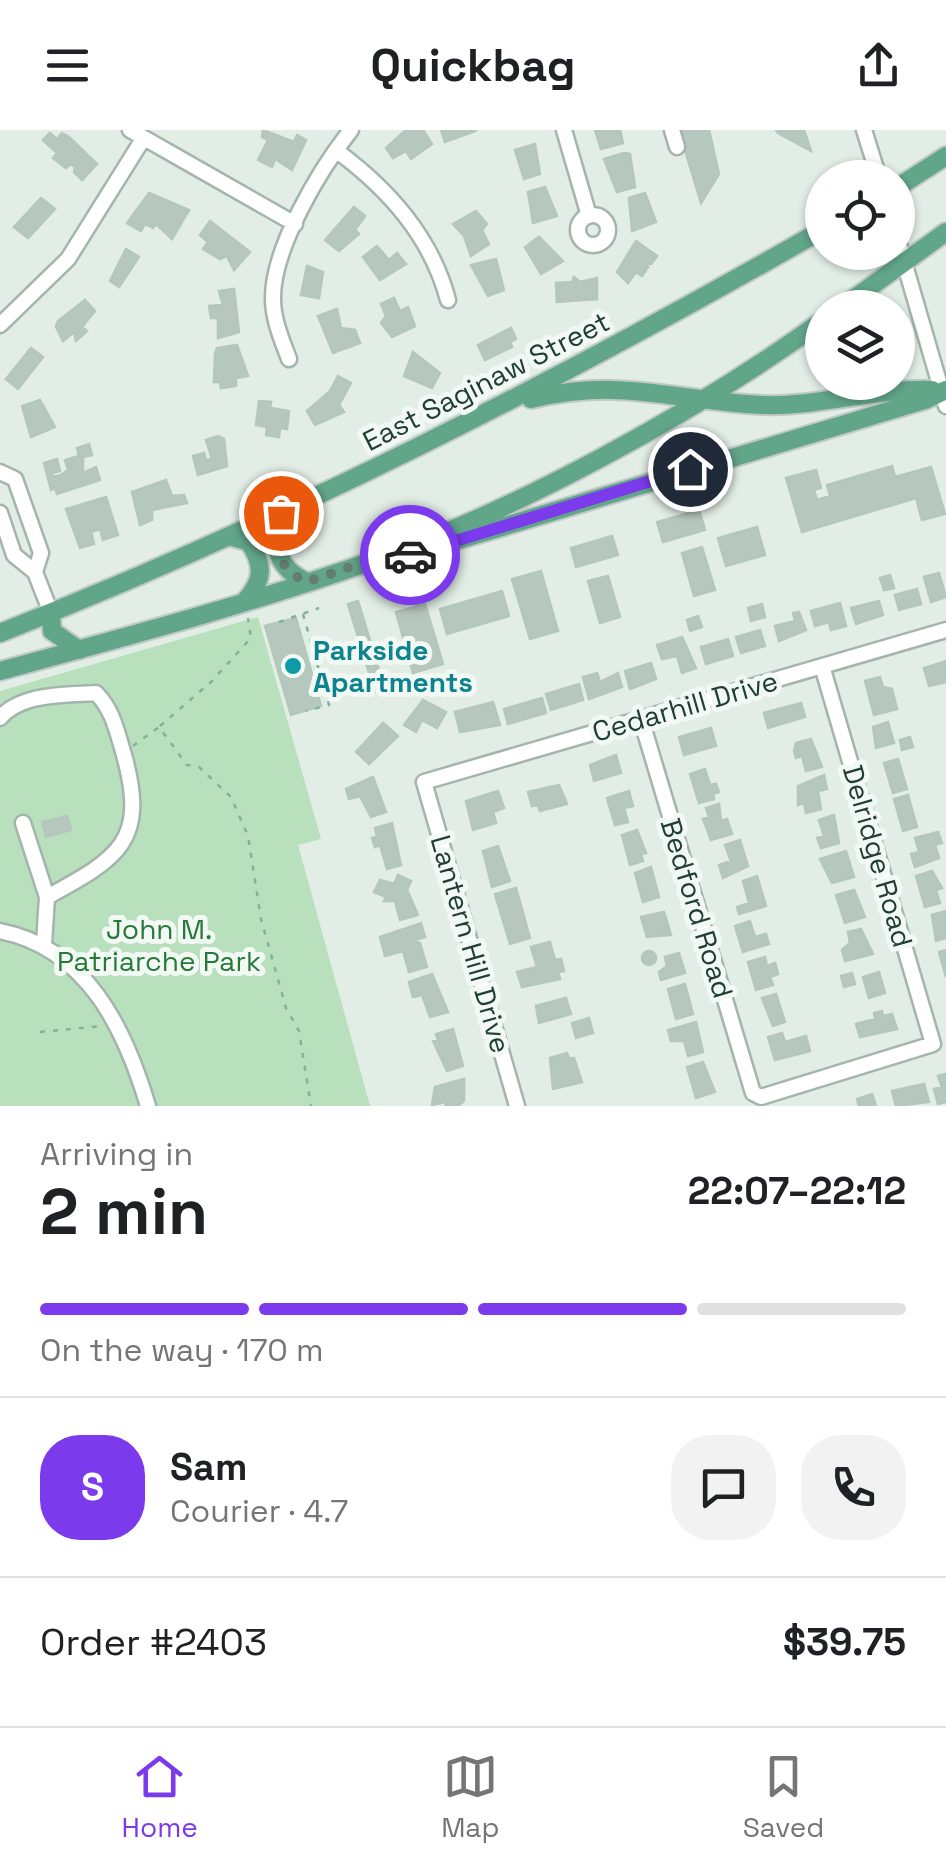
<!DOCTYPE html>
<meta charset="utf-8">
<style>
:root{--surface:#fff;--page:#f2f2f2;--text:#202124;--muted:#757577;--line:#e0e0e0;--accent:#7c3aed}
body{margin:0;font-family:"Space Grotesk",sans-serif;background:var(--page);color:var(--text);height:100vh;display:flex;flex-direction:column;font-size:38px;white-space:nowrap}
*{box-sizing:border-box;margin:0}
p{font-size:32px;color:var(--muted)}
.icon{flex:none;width:55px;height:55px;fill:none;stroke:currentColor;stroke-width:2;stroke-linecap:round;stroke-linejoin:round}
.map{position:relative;height:976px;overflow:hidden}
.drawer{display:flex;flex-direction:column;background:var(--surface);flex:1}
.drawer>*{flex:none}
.buttons{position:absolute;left:805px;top:30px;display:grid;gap:20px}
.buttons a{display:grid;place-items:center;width:110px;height:110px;border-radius:50%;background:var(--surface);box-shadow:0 2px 8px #0004;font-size:50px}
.pin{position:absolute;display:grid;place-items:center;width:85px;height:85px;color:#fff;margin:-42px;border:5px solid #fff;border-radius:50%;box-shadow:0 2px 10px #0007}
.courier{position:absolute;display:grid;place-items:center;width:100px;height:100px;margin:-50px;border:8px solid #7c3aed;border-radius:50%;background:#fff;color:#222;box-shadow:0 2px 12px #0007}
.head em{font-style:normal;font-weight:800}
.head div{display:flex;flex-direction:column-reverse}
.head{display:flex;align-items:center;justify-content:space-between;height:170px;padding:0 40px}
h1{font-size:65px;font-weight:800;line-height:75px}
.bar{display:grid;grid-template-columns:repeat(4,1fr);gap:15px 10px;align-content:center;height:120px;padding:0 40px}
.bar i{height:12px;border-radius:8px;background:var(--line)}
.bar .active{background:var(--accent)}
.bar p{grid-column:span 4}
.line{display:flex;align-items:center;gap:25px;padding:0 40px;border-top:2px solid var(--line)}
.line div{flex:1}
.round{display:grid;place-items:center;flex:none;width:105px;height:105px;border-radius:40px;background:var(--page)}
header{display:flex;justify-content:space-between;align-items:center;height:130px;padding:0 40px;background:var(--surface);font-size:45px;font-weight:800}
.tab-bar{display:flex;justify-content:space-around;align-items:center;height:140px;border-top:2px solid var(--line);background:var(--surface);font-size:28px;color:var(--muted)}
.tab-bar a{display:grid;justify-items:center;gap:5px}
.tab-bar .active{color:var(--accent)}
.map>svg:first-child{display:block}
.green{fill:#b8e0bc}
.building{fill:#b6c8be;stroke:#b3c7bb;stroke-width:2.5}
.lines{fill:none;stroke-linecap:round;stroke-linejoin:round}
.minor-casing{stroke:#a3b5ac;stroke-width:19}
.major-casing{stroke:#c1c9c6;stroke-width:22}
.path{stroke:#7fb39a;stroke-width:2.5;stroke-dasharray:5 8;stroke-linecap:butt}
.minor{stroke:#fff;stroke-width:14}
.major{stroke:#62a68a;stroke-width:18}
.done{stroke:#647c71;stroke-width:10;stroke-dasharray:0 18}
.route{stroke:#7c3aed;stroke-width:12}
.culture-dot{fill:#0f9aa8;stroke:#f2f9f4;stroke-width:4}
.labels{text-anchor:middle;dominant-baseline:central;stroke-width:10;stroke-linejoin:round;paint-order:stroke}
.street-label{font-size:28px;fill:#203f32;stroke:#f2f9f4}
.culture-label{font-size:28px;font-weight:bold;fill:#0d838f;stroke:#f2f9f4;text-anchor:start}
.park-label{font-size:28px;fill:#27793a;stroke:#f2f9f4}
</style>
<header><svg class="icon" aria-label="menu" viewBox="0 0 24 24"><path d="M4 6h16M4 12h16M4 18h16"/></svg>Quickbag<svg class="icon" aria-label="share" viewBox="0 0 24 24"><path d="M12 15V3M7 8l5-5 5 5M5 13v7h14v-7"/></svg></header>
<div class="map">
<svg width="946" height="976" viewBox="0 0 946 976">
<rect width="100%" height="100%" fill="#e1ede5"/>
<path class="green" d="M 258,487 L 321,709 L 298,715 L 370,976 L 0,976 L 0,561 Z"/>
<path class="building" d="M 263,0 L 294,12 L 297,5 L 306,10 L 292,40 L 275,29 L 272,37 L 258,30 L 268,10 L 262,7 Z
M 423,0 L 432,14 L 411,29 L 406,21 L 393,28 L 386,18 L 406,0 Z
M 441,0 L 474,0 L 475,1 L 445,12 Z
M 595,0 L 620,0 L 623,13 L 601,19 Z
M 679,0 L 709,0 L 719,44 L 701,73 Z
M 776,0 L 804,0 L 811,21 L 778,3 Z
M 50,3 L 57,9 L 62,3 L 69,7 L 97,34 L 82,50 L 74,42 L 75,37 L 70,34 L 66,38 L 53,28 L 57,23 L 43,10 Z
M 535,14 L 540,44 L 524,49 L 515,20 Z
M 624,23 L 630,24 L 635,57 L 617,62 L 604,29 Z
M 545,57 L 557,86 L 533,93 L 528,62 Z
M 149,63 L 189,80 L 172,109 L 156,94 L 153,98 L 145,94 L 141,101 L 127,93 Z
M 645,63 L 656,92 L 632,101 L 629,68 Z
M 41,68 L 55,79 L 28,108 L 14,97 Z
M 354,77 L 365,86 L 355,100 L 359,104 L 339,121 L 325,110 Z
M 476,81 L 487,94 L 482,100 L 489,114 L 471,126 L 464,106 L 453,94 Z
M 210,91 L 250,122 L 234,140 L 227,126 L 220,129 L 203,119 L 208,112 L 200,105 Z
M 539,107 L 563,131 L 541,144 L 525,117 Z
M 636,111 L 657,126 L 651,134 L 644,134 L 648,137 L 642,146 L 636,142 L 628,153 L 617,142 Z
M 377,116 L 389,130 L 397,123 L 406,134 L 380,150 L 363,127 Z
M 126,119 L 139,127 L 119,157 L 110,151 Z
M 496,129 L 504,160 L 488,166 L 471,135 Z
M 307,136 L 323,142 L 319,168 L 301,165 Z
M 574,147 L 580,152 L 597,148 L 597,169 L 557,172 L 556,153 L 572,152 Z
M 234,159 L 239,202 L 218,208 L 218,188 L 211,188 L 209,176 L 223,175 L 219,161 Z
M 394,168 L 400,181 L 408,177 L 415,196 L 392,207 L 381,193 L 386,186 L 381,174 Z
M 85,170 L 95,181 L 82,197 L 87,201 L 76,211 L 74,202 L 63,211 L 56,197 L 58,191 Z
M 337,179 L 341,198 L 355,200 L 360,213 L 333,223 L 318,186 Z
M 511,198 L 516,209 L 510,212 L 512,217 L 485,230 L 478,215 Z
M 237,215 L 248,246 L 236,248 L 236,256 L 221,258 L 220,252 L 214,252 L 215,224 L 217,218 Z
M 31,218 L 43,227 L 18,259 L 6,249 Z
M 413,222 L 440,243 L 432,258 L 404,246 Z
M 338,246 L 351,253 L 339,275 L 344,282 L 315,295 L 307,281 L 330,261 Z
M 40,270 L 55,297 L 31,307 L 22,276 Z
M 259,271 L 271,272 L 270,278 L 289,281 L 287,299 L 280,298 L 279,307 L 266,305 L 267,297 L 256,295 Z
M 218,306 L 224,309 L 227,336 L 198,345 L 193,326 L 204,323 L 206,330 L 212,329 L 206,310 Z
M 89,314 L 92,325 L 83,327 L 83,343 L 96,337 L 100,350 L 57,364 L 55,358 L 51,360 L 44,333 L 57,329 L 60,341 L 52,343 L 53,347 L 61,345 L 68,340 L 65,330 L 79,326 L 77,318 Z
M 892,336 L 895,347 L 931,337 L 945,384 L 922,390 L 916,368 L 802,402 L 786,348 L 816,340 L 821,358 L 814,360 L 817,370 L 830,366 L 827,355 Z
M 166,350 L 172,366 L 184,365 L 187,373 L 152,380 L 152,390 L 140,395 L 132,362 Z
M 106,367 L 118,405 L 103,410 L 100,399 L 91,402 L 94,414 L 80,418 L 66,379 Z
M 699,380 L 705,400 L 663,412 L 657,392 Z
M 757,397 L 765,425 L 726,436 L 718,408 Z
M 612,406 L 618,425 L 576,437 L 571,418 Z
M 702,417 L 715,460 L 694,466 L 682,423 Z
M 541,441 L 558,501 L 530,509 L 512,449 Z
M 939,443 L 946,467 L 931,472 L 924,447 Z
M 890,445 L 894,458 L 884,460 L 880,448 Z
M 608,446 L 620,487 L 600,493 L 588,451 Z
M 917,459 L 921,474 L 899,480 L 895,465 Z
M 502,461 L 509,486 L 447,504 L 440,479 Z
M 358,471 L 385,559 L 375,562 L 348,474 Z
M 879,471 L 883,485 L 856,494 L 851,478 Z
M 840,473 L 846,496 L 831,500 L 829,492 L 815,496 L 811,481 Z
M 425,474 L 443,534 L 413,543 L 396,482 Z
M 762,474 L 765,487 L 751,491 L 748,478 Z
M 799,482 L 806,500 L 779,511 L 775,496 L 795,491 L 793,483 Z
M 698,486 L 702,497 L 690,501 L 687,490 Z
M 296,488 L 321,576 L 291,585 L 265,496 Z
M 760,500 L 765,516 L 741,523 L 736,507 Z
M 682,507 L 696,538 L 682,543 L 677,526 L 662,529 L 657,515 Z
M 728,509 L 733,526 L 706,534 L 701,517 Z
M 946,531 L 946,552 L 929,556 L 924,538 Z
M 651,533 L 656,549 L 630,559 L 625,541 Z
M 597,543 L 600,552 L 618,543 L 622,557 L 589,569 L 583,547 Z
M 880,547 L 883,557 L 892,559 L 897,579 L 874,585 L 865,551 Z
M 579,554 L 583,570 L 551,580 L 546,564 Z
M 542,568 L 546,583 L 508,594 L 504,579 Z
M 423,570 L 446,582 L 437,598 L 422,590 L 416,602 L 404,595 Z
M 493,572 L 500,595 L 460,602 L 455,582 Z
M 801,573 L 805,587 L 768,598 L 764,583 Z
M 888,592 L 894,613 L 876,618 L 873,597 Z
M 383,593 L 398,606 L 369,634 L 356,622 Z
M 711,598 L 716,616 L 684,625 L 679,607 Z
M 910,607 L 913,617 L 902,620 L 900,610 Z
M 811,609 L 822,637 L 806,641 L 802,626 L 796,628 L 794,621 L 796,613 Z
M 616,625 L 621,643 L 594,651 L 590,635 Z
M 898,629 L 907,659 L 893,663 L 884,633 Z
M 705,639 L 710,655 L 716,654 L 719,662 L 713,664 L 714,669 L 699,673 L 690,644 Z
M 824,645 L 827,659 L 818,661 L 821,679 L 806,683 L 804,673 L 798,675 L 798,656 Z
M 373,647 L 386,682 L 371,687 L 360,666 L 349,669 L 346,659 Z
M 559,655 L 567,674 L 540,681 L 538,675 L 532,676 L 528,662 Z
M 498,661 L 504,678 L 493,682 L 496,693 L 473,700 L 466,671 Z
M 629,661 L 633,676 L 624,678 L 628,692 L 615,695 L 607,668 Z
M 908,665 L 917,697 L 903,701 L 894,669 Z
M 719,674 L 721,691 L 727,689 L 732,704 L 711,710 L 703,689 L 709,687 L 706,678 Z
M 834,685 L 839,713 L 821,718 L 817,708 L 824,706 L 819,690 Z
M 67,686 L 71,700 L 46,707 L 42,692 Z
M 392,693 L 401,735 L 387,739 L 380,715 L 375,717 L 372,708 L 377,706 L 375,698 Z
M 637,700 L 646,723 L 641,724 L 643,731 L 630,735 L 622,705 Z
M 938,702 L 942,713 L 935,715 L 939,728 L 915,737 L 911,724 L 919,722 L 915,708 Z
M 740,710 L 748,736 L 723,748 L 719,735 L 731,731 L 725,715 Z
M 498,716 L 510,751 L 492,757 L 483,721 Z
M 846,721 L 854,747 L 832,753 L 820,729 Z
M 651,737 L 659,767 L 643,772 L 635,743 Z
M 932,741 L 942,758 L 936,760 L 940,773 L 925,777 L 916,746 Z
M 398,745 L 411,751 L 407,760 L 418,785 L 400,790 L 395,771 L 384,771 L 386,767 L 374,762 L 380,750 L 394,754 Z
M 757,746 L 766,776 L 739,784 L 737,777 L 749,773 L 743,751 Z
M 516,758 L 530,808 L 510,814 L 495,764 Z
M 854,760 L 865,787 L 845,793 L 836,765 Z
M 946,781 L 946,808 L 936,811 L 932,785 Z
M 664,782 L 671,805 L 647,807 L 641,787 Z
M 750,791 L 755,807 L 766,804 L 769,814 L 743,822 L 735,796 Z
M 421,793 L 425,807 L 412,811 L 420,813 L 427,837 L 409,842 L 403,821 L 385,826 L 380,807 Z
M 861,799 L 873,824 L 845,831 L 842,820 L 850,813 L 848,802 Z
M 550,812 L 555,830 L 561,829 L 564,841 L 558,842 L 560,849 L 522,857 L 517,842 L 537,837 L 531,817 Z
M 946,820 L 946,847 L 939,822 Z
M642 828a7 7 0 1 1 14 0a7 7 0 1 1-14 0Z
M 679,823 L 685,843 L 661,850 L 659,842 L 667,836 L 665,827 Z
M 765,827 L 767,836 L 775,833 L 778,844 L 770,847 L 773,855 L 756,860 L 748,832 Z
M 879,842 L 885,863 L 869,868 L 863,847 Z
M 852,843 L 855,854 L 844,857 L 841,846 Z
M 432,844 L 448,882 L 430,887 L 422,865 L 413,867 L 409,852 Z
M 685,854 L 693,884 L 676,889 L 668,859 Z
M 776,864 L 785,892 L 773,896 L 762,868 Z
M 566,868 L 571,884 L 539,893 L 536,876 Z
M 882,881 L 883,886 L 892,884 L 897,899 L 860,907 L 856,894 L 875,889 L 874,883 Z
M 589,888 L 593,903 L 576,908 L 572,893 Z
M 696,892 L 703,922 L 688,926 L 684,911 L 671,911 L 668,900 Z
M 453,899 L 463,936 L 447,941 L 433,911 L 438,910 L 436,904 Z
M 782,903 L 785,912 L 806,906 L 810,921 L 775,930 L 768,907 Z
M 567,923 L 569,929 L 574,928 L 582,952 L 553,959 L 550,928 Z
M 703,932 L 715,962 L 696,968 L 687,937 Z
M 946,944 L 946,972 L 938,974 L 934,959 L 942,957 L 938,946 Z
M 464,949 L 464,971 L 458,976 L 445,976 L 450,971 L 432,975 L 435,957 Z
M 924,954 L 929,972 L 896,976 L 892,961 Z
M 872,964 L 876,976 L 859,976 L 857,969 Z"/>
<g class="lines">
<g class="minor-casing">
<path id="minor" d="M 130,0 L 295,94
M 564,0 L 589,86
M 672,0 L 677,17
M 864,0 L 879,48
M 337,21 C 388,59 431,106 448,170
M578 100a15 15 0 1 1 30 0a15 15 0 1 1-30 0Z
M 898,111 L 946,276
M 0,195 L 68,129 L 143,9
M 289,229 C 282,210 273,190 273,169 C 272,119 320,39 351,0
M 0,342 L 15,349 L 41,423 L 35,442
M 0,383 L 14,425 L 35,442 L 51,483
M 0,588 C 21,563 65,565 96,563 C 113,580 117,602 124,625 C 148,711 119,728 47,767
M 641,589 L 753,963 L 761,967 L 933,914 L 822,536
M 23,693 L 47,767 L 44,814
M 0,801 C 87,818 125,899 148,976
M 517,976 L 424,652 L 946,500"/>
</g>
<g class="major-casing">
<path id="major" d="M 898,57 L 946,26
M 841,178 L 946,102
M 531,269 C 624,247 673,271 762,275 C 819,277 876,258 932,260
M 281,383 C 271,414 276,438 307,452
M 229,406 L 249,412 C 264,435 264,449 246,470
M 415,423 L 925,270 L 946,260
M 51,483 L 52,501 L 79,520
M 0,503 C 285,391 557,252 822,100
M 0,541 C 122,508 246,475 366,433 C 514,382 695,283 822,191"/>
</g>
<path class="path" d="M 303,484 L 329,575 L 306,581
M 279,492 L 319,478
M 160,596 L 212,551 L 251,508 L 248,488
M 133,616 L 159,597 L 187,635 L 199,637 L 231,667 L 248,706 L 261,789 L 286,878 L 299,901 L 311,976
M 40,902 L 101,896"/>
<use href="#minor" class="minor"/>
<use href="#major" class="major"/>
</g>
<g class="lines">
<path class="done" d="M 281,383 C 271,414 276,438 307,452 L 390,423 L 410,425"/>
<path class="route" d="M 410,425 L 690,339"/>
</g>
<circle class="culture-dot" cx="293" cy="536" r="10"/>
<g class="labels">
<g class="street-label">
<text transform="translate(486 251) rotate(-27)">East Saginaw Street</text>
<text transform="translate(685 576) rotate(-16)">Cedarhill Drive</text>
<text transform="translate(878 726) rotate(74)">Delridge Road</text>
<text transform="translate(697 778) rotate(73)">Bedford Road</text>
<text transform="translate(471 814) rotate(74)">Lantern Hill Drive</text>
</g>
<g class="culture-label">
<text x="313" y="520">Parkside<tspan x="313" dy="32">Apartments</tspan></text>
</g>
<g class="park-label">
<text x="159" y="799">John M.<tspan x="159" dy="32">Patriarche Park</tspan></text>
</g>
</g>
</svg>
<div class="buttons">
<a><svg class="icon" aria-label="locate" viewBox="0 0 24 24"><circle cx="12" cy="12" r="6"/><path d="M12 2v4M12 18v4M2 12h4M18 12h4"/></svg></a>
<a><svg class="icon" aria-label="layers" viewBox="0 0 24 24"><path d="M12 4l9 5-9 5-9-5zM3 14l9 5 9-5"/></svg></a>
</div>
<div class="pin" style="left:281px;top:383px;background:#ea580c"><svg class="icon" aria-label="bag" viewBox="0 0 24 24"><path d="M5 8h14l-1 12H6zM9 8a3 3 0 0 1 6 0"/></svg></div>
<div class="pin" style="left:690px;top:339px;background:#1f2937"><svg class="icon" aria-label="home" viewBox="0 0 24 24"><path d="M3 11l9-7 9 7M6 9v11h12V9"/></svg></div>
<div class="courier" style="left:410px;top:425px"><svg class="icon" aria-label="car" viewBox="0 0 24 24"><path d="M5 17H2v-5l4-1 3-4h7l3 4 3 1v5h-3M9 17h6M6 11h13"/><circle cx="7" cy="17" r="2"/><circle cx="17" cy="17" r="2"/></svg></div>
</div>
<section class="drawer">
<div class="head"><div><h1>2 min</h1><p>Arriving in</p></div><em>22:07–22:12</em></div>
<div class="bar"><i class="active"></i><i class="active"></i><i class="active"></i><i></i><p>On the way · 170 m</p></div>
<div class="line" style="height:180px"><b class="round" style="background:var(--accent);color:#fff">S</b><div><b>Sam</b><p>Courier · 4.7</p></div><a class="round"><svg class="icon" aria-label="chat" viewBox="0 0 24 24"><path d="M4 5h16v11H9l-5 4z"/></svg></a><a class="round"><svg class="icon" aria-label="phone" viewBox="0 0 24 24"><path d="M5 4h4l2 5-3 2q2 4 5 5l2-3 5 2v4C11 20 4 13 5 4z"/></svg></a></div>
<div class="line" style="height:130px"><div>Order #2403</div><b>$39.75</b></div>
</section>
<nav class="tab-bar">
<a class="active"><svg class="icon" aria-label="home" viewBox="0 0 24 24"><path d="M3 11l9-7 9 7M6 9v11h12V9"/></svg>Home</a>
<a><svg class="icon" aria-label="map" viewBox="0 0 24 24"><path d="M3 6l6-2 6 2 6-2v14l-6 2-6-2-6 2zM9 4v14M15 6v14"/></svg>Map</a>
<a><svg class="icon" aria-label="saved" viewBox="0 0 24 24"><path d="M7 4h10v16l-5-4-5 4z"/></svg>Saved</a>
</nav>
